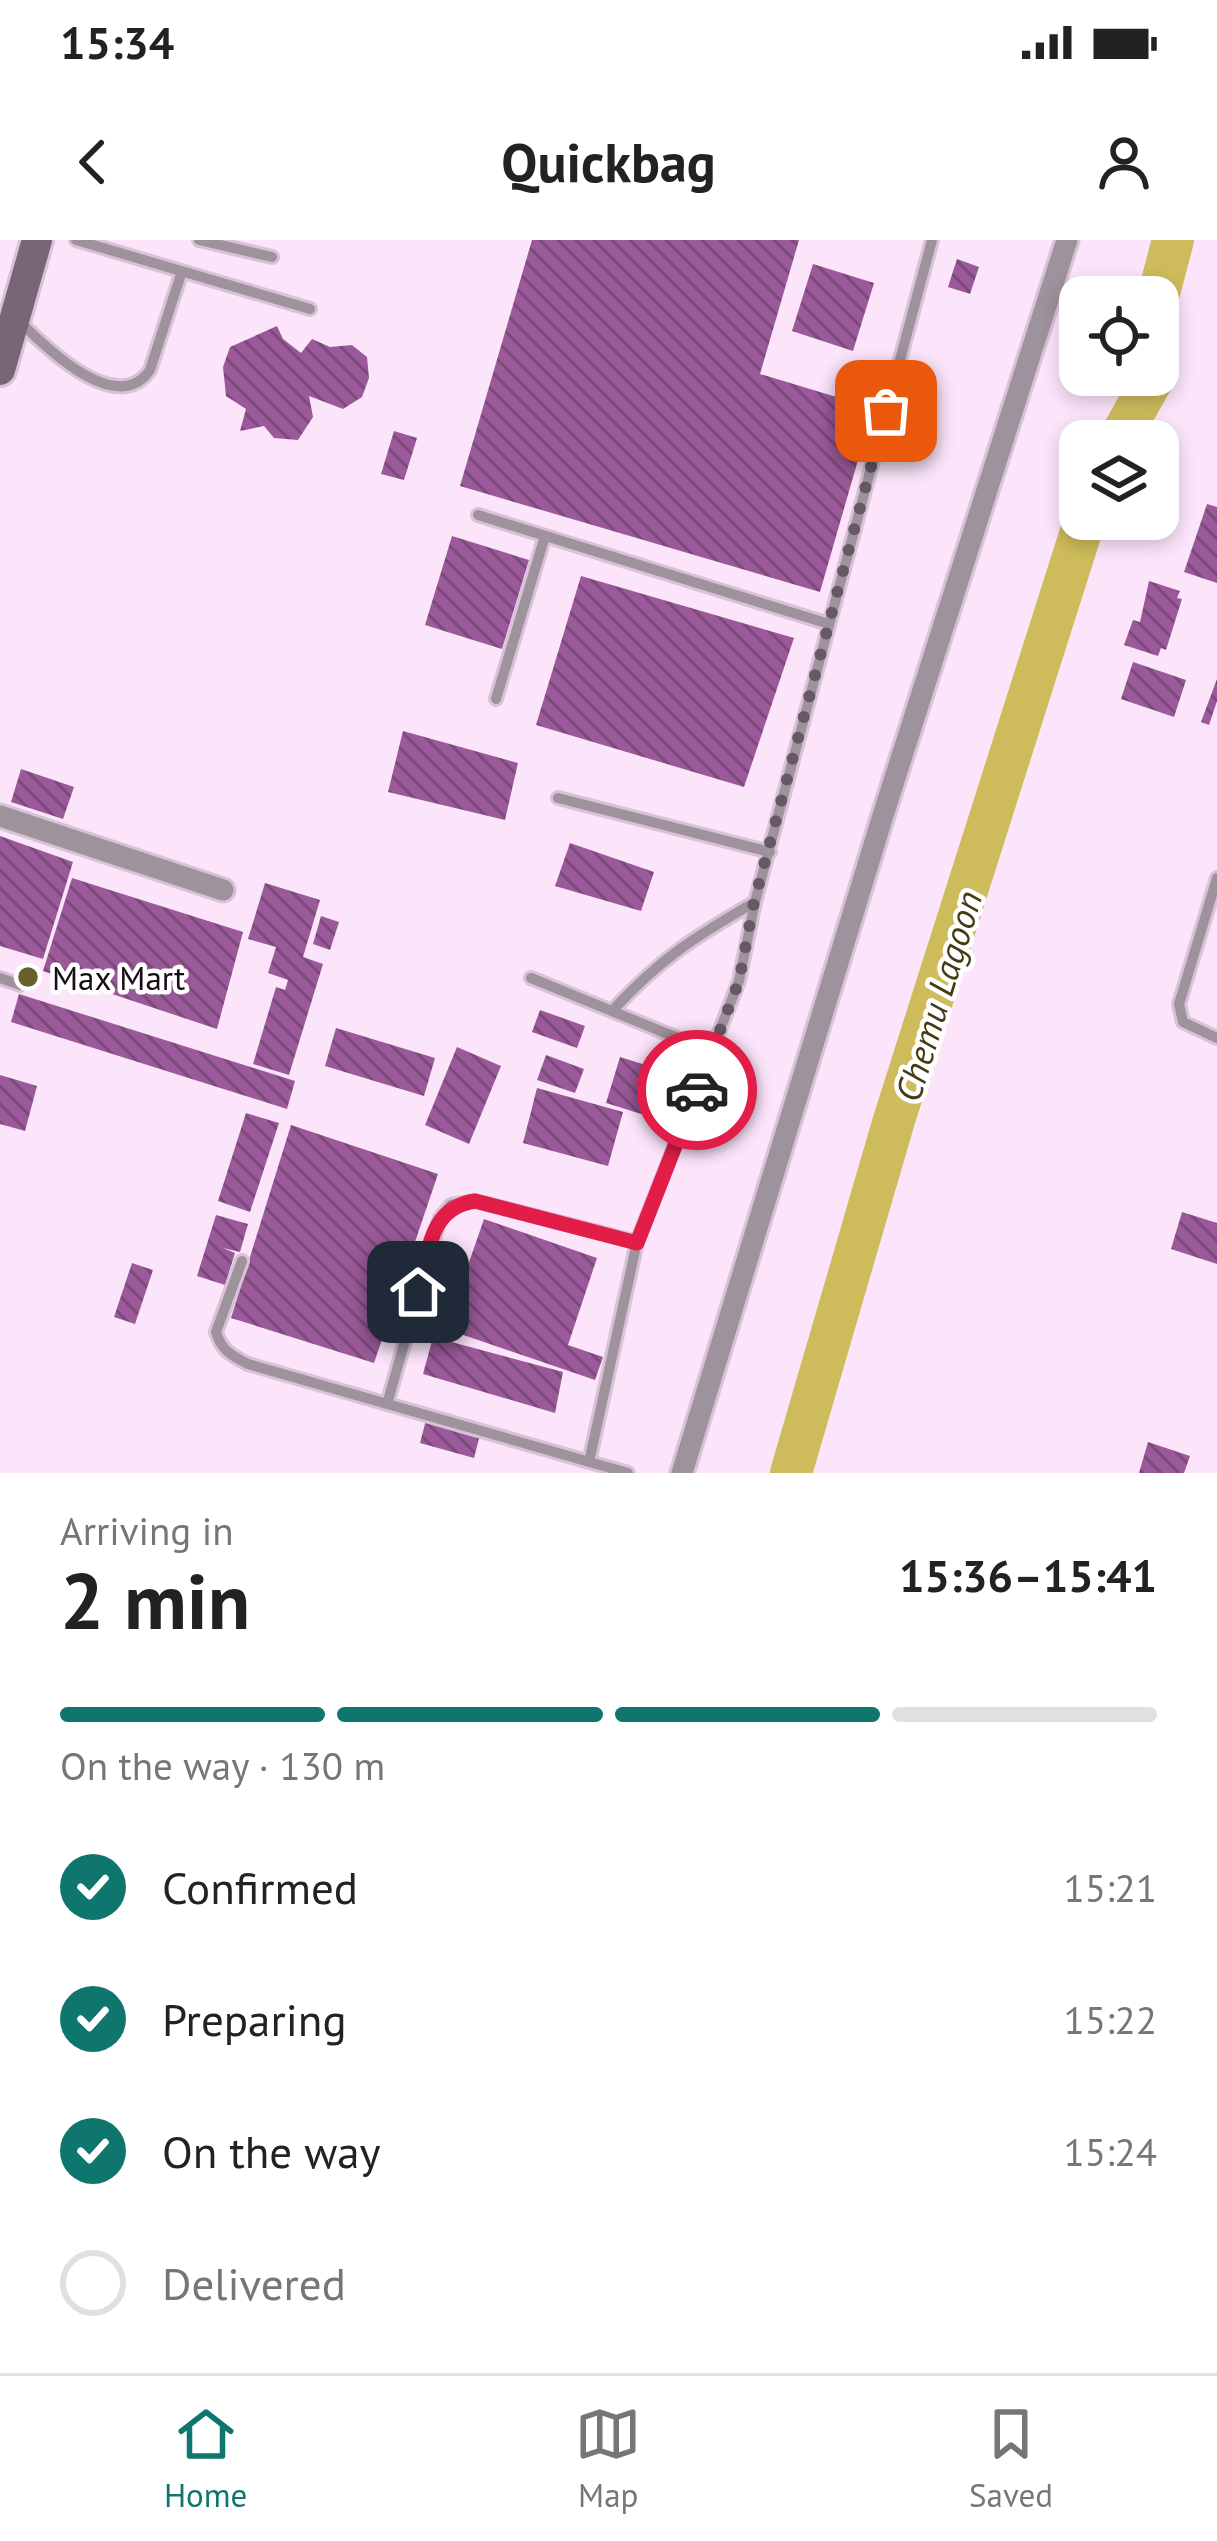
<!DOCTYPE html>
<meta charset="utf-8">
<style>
:root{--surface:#fff;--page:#f6f6f6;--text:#222;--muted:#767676;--line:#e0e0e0;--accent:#0f766e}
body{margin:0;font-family:"PT Sans",sans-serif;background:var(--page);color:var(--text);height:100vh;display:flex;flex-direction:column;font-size:45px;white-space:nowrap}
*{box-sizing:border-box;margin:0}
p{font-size:39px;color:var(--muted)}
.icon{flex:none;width:66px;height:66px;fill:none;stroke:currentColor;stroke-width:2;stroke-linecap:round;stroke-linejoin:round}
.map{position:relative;height:1233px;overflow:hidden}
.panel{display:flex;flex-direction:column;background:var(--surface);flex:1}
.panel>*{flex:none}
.fabs{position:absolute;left:1059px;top:36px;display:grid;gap:24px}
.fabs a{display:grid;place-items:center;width:120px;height:120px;border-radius:24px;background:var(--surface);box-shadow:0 6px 18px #0003;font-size:60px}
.pin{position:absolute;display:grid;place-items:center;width:102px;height:102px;color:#fff;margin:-51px;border-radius:24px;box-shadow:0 6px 18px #0006}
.courier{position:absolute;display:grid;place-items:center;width:120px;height:120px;margin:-60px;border:9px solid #e11d48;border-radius:50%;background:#fff;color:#222;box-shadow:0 3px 15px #0007}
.headline em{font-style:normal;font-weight:800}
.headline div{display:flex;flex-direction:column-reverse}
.headline{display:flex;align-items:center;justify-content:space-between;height:204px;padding:0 60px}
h1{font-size:78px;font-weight:800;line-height:90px}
.bar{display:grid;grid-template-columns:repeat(4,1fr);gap:18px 12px;align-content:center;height:144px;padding:0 60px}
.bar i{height:15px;border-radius:9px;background:var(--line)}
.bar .on{background:var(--accent)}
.bar p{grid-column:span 4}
ol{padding:0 60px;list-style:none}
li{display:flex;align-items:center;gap:36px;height:132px}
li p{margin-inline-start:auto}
li .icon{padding:12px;border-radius:50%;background:var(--accent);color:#fff;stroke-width:4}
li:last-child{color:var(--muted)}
li i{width:66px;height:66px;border:6px solid var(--line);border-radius:50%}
.status{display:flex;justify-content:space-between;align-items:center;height:84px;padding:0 60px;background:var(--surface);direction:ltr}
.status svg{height:33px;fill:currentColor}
header{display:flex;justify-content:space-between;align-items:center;height:156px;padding:0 60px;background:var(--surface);font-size:54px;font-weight:800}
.tab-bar{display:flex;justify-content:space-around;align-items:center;height:168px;border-top:3px solid var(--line);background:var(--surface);font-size:33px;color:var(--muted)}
.tab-bar a{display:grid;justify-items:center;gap:6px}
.tab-bar .on{color:var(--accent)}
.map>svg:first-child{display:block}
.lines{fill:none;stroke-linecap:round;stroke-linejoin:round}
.river{stroke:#cebc5c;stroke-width:42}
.building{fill:url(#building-back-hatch)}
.lane-casing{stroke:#d7c2d6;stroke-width:16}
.street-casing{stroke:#d7c2d6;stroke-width:27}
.secondary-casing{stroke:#d7c2d6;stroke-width:36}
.lane{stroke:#9e929d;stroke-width:10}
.street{stroke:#9e929d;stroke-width:21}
.secondary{stroke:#767;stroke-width:30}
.done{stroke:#665966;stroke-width:12;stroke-dasharray:0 21.6}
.route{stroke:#e11d48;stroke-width:15}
.poi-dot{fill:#6a602d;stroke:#fff;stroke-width:4.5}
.labels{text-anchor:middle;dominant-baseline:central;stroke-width:9;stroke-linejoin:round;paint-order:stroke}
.poi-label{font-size:33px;fill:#160d16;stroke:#fff;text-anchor:start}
.water-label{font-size:36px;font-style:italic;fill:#443c13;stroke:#fff}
</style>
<div class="status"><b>15:34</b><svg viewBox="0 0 49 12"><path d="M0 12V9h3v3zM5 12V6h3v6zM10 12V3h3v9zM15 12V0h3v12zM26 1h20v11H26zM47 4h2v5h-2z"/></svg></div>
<header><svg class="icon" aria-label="back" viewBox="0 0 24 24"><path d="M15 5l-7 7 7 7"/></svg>Quickbag<svg class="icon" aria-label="person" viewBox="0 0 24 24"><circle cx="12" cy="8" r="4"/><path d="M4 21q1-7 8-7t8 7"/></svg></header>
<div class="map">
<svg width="1217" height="1233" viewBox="0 0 1217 1233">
<defs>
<pattern id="building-back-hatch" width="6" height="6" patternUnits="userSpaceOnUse" patternTransform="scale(3)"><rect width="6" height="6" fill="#9a5a99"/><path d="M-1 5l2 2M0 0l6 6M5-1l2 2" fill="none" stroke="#7d497c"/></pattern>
</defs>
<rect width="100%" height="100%" fill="#fce5fb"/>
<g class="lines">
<path class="river" d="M 1158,57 L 1173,0
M 1158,77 L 1158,129
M 1118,201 L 1155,135
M 791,1233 L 894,880 L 1085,279"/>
</g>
<path class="building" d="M 532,0 L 799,0 L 760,134 L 873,168 L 820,352 L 460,246 Z
M 957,19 L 979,27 L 970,54 L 948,47 Z
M 813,24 L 874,43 L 853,111 L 792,91 Z
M 277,86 L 283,99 L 301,113 L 312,99 L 330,107 L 352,105 L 367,117 L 369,138 L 362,157 L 343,169 L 309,156 L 313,177 L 298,200 L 274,198 L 264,186 L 240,191 L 246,169 L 226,156 L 223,127 L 230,107 Z
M 394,191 L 417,198 L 404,240 L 381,234 Z
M 1207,264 L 1217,267 L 1217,343 L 1184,332 Z
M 452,296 L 529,320 L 502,409 L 425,385 Z
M 581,336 L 794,398 L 744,547 L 536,485 Z
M 1149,341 L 1180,351 L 1177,358 L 1182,359 L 1166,410 L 1161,408 L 1158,416 L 1124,405 L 1133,380 L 1140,382 Z
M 1133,422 L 1186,440 L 1174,477 L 1121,459 Z
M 1217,439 L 1217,461 L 1209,485 L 1201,482 Z
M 403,491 L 518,523 L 505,580 L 388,552 Z
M 21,529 L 74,547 L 63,579 L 11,562 Z
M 0,596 L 73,622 L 43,719 L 0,706 Z
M 570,603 L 654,632 L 641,671 L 555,646 Z
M 72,638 L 243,692 L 217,789 L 43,731 Z
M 265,643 L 320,660 L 303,717 L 323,724 L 289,835 L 253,824 L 276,747 L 285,750 L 288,740 L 268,733 L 276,707 L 248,699 Z
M 321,676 L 339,682 L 330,710 L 313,704 Z
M 19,754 L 295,841 L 287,869 L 11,782 Z
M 540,770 L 585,786 L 577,808 L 532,792 Z
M 336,788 L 435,818 L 424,856 L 325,826 Z
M 457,807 L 501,826 L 469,904 L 425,885 Z
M 546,815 L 584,829 L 575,853 L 537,840 Z
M 620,817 L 665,831 L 651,877 L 606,863 Z
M 0,835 L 37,846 L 25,891 L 0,884 Z
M 666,840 L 684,845 L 677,869 L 658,864 Z
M 537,848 L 623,872 L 608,926 L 523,903 Z
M 246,873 L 279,883 L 250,972 L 218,961 Z
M 291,885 L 438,934 L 374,1123 L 231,1078 Z
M 1182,972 L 1217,983 L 1217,1024 L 1171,1009 Z
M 216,975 L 248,984 L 240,1012 L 223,1008 L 235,1013 L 225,1045 L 197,1036 Z
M 484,979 L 597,1018 L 568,1105 L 603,1117 L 595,1140 L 446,1089 Z
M 132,1023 L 153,1030 L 135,1084 L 114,1077 Z
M 433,1097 L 563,1132 L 555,1173 L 423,1134 Z
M 426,1180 L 480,1195 L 474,1218 L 420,1203 Z
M 1148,1202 L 1190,1216 L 1184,1233 L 1139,1233 Z"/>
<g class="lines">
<g class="lane-casing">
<path id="lane" d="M 76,0 L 310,69
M 199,0 L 272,17
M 17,79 C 43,105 117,179 150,130 L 182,31
M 478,275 L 829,384
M 496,459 L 545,296
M 558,558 L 770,612
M 1217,638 L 1179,764 L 1183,782 L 1217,798
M 0,738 L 20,745
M 531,738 L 712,812
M 612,771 C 661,718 693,698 755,662
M 637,1002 L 739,741 L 755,662 L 932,0
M 242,1021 L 216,1092 C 221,1110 232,1116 248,1124 L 628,1233
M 387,1164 L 440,978 L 451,965 L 475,961 L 637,1002 L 589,1222"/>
</g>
<g class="street-casing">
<path id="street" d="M 0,576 L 223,650
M 682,1233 L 885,569 L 1067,0"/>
</g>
<g class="secondary-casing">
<path id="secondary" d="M 0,130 L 37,0"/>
</g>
<use href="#lane" class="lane"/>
<use href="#street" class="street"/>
<use href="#secondary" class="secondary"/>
</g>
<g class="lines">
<path class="done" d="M 697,850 L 739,741 L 754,662 L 886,171"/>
<path class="route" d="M 418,1052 C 430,1012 428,968 475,961 L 637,1003 L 697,850"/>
</g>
<circle class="poi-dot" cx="28" cy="737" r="12"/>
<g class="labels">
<g class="poi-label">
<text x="52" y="737">Max Mart</text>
</g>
<g class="water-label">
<text transform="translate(938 756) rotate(-73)">Chemu Lagoon</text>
</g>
</g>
</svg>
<div class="fabs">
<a><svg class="icon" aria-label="locate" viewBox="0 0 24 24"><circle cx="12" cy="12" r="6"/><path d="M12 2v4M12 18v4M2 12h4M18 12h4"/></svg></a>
<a><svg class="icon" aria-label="layers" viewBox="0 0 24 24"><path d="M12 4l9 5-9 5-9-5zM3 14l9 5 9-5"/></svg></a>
</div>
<div class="pin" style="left:886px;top:171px;background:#ea580c"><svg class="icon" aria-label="bag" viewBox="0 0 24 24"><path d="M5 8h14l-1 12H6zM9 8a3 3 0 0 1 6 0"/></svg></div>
<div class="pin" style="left:418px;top:1052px;background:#1f2937"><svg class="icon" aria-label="home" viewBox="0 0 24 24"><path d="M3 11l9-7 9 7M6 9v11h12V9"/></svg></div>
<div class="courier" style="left:697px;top:850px"><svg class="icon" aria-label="car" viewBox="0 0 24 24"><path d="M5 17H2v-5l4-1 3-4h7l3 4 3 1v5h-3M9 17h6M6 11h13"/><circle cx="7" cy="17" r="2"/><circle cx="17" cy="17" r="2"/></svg></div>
</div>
<section class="panel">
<div class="headline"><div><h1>2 min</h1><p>Arriving in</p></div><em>15:36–15:41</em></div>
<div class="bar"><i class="on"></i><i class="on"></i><i class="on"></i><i></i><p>On the way · 130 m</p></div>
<ol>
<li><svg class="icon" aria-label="check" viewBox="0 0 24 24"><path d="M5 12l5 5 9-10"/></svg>Confirmed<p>15:21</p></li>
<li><svg class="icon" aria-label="check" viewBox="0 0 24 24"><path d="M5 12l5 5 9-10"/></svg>Preparing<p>15:22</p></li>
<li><svg class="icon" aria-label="check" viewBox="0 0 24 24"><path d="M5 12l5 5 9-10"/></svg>On the way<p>15:24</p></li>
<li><i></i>Delivered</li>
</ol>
</section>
<nav class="tab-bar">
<a class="on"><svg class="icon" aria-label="home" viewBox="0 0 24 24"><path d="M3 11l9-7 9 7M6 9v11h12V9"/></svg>Home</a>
<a><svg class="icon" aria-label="map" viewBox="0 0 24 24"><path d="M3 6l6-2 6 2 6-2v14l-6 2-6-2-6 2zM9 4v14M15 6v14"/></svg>Map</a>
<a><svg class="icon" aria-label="saved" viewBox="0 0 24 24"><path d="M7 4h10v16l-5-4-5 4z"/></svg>Saved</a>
</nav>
